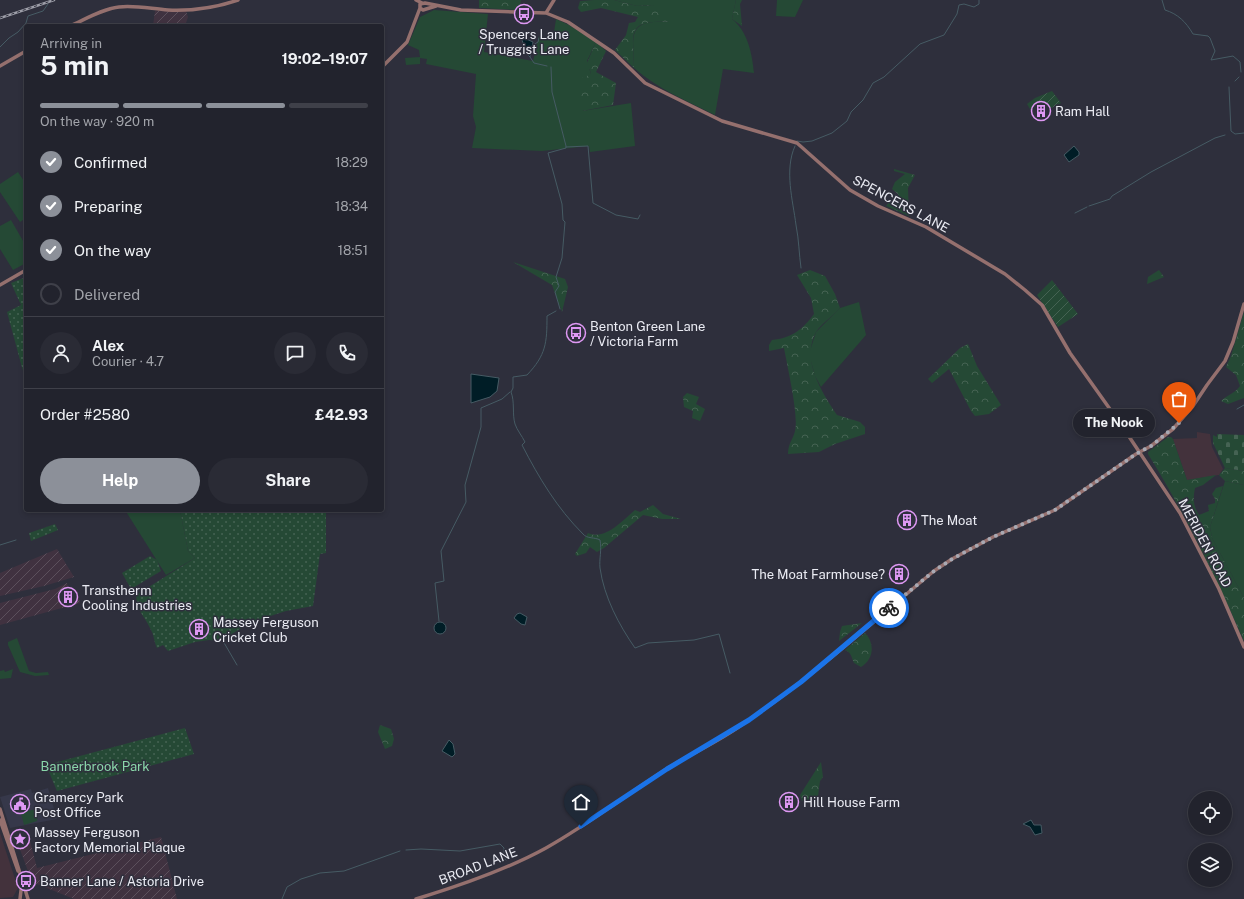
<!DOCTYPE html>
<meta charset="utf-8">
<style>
:root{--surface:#22232d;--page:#2a2b35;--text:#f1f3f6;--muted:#a2a4aa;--line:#3f4049;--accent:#8c9099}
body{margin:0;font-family:"Public Sans",sans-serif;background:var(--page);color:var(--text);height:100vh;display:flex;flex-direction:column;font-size:15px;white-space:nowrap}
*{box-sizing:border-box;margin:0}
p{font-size:13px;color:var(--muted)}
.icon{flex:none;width:22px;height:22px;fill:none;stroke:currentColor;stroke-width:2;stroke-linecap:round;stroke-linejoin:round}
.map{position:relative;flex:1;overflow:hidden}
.panel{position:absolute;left:24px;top:24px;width:360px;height:488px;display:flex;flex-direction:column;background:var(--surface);border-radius:4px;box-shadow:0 2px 6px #0003,0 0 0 1px var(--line)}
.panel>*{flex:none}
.fabs{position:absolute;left:1188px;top:791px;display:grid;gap:8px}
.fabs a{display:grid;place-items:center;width:44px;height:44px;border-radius:50%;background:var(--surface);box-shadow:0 2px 6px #0003,0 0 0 1px var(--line);font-size:20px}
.pin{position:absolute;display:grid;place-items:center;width:34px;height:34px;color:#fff;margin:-41px -17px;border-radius:50% 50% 50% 0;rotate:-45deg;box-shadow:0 0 4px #0007}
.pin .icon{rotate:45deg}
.courier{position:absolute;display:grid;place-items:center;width:40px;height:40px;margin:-20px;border:3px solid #1a73e8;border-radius:50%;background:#fff;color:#222;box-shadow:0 1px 5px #0007}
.bubble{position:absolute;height:28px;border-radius:14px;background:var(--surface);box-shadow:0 2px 6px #0003,0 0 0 1px var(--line);font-size:13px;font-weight:700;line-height:28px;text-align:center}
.headline em{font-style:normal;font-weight:700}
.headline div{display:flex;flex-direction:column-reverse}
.headline{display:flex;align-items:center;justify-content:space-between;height:68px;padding:0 16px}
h1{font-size:26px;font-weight:700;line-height:30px}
.bar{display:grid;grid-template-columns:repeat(4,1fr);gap:6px 4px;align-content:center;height:48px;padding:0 16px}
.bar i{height:5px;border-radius:3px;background:var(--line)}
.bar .selected{background:var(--accent)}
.bar p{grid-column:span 4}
.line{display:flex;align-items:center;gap:10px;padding:0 16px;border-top:1px solid var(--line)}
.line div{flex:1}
.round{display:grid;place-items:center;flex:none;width:42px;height:42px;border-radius:21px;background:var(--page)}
ol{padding:0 16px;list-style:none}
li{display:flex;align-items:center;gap:12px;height:44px}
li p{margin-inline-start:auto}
li .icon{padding:4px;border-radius:50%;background:var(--accent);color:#fff;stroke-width:4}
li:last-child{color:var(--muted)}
li i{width:22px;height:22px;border:2px solid var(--line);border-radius:50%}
.primary-button{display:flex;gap:8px;margin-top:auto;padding:8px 16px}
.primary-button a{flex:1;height:46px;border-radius:24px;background:var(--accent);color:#fff;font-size:16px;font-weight:700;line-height:46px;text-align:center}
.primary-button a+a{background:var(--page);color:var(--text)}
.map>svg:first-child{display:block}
.built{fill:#36384a}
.industrial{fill:url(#industrial-furrows)}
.education{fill:#43323c}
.grass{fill:#254935}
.forest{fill:url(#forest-crowns)}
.cemetery{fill:url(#cemetery-stones)}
.park{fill:url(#park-dots)}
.garden{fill:url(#garden-furrows)}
.water{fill:#001d26;stroke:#465b64}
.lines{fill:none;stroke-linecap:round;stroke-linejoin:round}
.stream{stroke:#465b64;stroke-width:1}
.secondary{stroke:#95706e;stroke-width:3.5}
.rail-casing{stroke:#9d9ea8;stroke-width:2.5}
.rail{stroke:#2e2f3c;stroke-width:1;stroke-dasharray:3;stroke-linecap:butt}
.done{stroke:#a8a9b3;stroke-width:4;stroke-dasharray:0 7.2}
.route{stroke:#1a73e8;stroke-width:5}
.labels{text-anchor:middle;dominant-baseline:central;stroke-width:3;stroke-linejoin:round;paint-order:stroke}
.poi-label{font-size:13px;fill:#eaebf3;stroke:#2e2f3c;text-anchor:start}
.street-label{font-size:13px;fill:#eaebf3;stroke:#2e2f3c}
.park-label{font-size:13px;fill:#8ad7aa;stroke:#2e2f3c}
</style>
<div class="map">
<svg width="1244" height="899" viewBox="0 0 1244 899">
<defs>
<pattern id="industrial-furrows" width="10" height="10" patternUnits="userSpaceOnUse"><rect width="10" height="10" fill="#403240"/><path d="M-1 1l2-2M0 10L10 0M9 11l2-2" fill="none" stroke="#5c505c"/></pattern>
<pattern id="forest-crowns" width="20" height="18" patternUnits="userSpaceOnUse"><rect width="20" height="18" fill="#254935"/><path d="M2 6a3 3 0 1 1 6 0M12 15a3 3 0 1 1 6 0" fill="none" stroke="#456353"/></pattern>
<pattern id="cemetery-stones" width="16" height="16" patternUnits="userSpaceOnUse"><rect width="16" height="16" fill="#254935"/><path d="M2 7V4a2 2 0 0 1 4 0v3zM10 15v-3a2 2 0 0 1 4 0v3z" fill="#456353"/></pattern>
<pattern id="park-dots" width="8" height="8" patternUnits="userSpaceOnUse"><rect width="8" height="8" fill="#254935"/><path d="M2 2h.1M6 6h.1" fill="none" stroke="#456353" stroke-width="1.8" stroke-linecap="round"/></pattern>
<pattern id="garden-furrows" width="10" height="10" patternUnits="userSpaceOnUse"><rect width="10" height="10" fill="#254935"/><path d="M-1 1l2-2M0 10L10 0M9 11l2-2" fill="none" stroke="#456353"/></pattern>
</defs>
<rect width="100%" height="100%" fill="#2e2f3c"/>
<path class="built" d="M 48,788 L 57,819 L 10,828 L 0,797 L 31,789 L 32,793 Z"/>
<path class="industrial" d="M 155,11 L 186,11 L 188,17 L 185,26 L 153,26 Z
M 57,549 L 74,577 L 44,586 L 0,596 L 0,573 Z
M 67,583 L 69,592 L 77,590 L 80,603 L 0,625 L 0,603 L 55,589 Z
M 161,837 L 177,899 L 74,899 L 32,882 L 18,844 L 30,841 L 37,868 Z"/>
<path class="education" d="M 1197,432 L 1210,434 L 1212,447 L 1223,469 L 1219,475 L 1187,480 L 1173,439 L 1197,438 Z
M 0,833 L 18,888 L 13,897 L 0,898 Z"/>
<path class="grass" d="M 614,0 L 736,0 L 732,19 C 748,32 752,53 754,73 L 723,69 L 715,115 C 687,101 658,89 634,68 C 633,33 627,20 669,22 L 653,5 L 637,6 Z
M 777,0 L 803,0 L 795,17 L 776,16 Z
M 434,10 L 488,14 L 484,52 L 533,61 L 539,36 L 553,39 L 556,19 L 569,25 L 596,42 L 587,61 L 591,74 L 582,111 L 631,103 L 635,146 L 590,152 L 589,146 L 542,151 L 472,148 L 476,127 L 473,116 L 476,74 L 426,64 L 427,59 L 420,58 L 420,64 L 406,65 L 405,58 L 420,57 L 419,50 L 408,45 L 420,17 Z
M 18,172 L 26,184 L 26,218 L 20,222 L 0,192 L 0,184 Z
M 11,220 L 26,246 L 26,263 L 13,270 L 0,249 L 0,226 Z
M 859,302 L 866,335 L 821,387 L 815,376 L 809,354 L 816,332 L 840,308 Z
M 1225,481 L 1244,485 L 1244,598 L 1212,538 L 1210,527 Z
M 125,510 L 180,510 L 188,551 L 195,558 L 166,575 Z
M 17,638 L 29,671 L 36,673 L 48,672 L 49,675 L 35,676 L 20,672 L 8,645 L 8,642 Z
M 13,669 L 11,678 L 0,679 L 0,671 L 4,670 L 5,672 Z
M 36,809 L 38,813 L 37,821 L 24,825 L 21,813 Z
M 28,833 L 30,841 L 14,844 L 13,839 Z"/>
<path class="forest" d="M 479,0 L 521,0 L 519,10 L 479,8 Z
M 594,0 L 614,0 L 637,6 L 653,5 L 663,8 L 669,15 L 670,22 C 626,20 633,32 634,68 L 615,50 L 626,35 L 629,23 L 635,22 L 638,17 L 601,8 L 581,12 L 578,8 L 580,1 Z
M 736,0 L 742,0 L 740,4 L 742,26 L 732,19 Z
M 596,42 L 606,51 L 596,72 L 616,83 L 613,105 L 582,111 L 580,79 L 591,74 L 590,70 L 586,65 Z
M 894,169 L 915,175 L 908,188 L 909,216 L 886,206 L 890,201 L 897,203 L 900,202 L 898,194 L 892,189 L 895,182 L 905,174 L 894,171 Z
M 513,262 L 565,279 L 568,287 L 562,312 L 552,285 Z
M 810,270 L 825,276 L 835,294 L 840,308 C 833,316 821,324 816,332 C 801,360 821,391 837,415 L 860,422 L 865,427 L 865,434 L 835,444 L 819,452 L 788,454 C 788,443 793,440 795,431 C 799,416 787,365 784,348 L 769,351 L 769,345 L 772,340 C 792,338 802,330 814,314 L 811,298 L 797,275 Z
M 1159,270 L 1164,277 L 1147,284 L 1148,277 Z
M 1244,312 L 1244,398 L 1228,404 L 1221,401 C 1227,395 1234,394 1240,386 L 1236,375 L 1226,367 L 1231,356 Z
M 968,344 L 977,366 L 1001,405 L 989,414 L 975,416 L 971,411 L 949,369 L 932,383 L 928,379 L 960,348 Z
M 687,393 L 699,397 L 696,404 L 705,409 L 700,421 L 692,418 L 693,411 L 684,407 L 683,397 Z
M 1168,437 L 1171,437 L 1173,439 L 1187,480 L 1216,475 L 1203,485 L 1195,488 C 1193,498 1193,506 1199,515 L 1209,511 L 1208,505 L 1215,503 L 1215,499 L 1212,494 L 1216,488 L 1223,486 L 1210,527 L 1212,538 L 1244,598 L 1244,641 C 1216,577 1185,514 1148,454 L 1148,452 Z
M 1225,468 L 1244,471 L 1244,485 L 1225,481 L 1219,475 Z
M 653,505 L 663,514 L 681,519 L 662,519 L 643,515 L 604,548 L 597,552 L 590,547 L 586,553 L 577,556 L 575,554 L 588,533 C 605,541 623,520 635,510 L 640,512 Z
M 862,623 L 839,641 L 840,632 L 842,626 Z
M 865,633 C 875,643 874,659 861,667 L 854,663 C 851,657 852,653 845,650 Z
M 380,725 L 391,729 L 394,739 L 392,746 L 385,749 L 378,732 Z
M 821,762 L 823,777 L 820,781 L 818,796 L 807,803 L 802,801 L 800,795 Z"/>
<path class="cemetery" d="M 1217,434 L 1244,435 L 1244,471 L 1225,468 L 1213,443 L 1213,435 L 1217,437 Z"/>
<path class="park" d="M 26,277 L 26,382 L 7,312 L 21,305 L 11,283 Z
M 180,510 L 326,510 L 326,553 L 320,554 L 313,606 L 286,611 L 264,618 L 245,626 L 220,641 L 209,640 L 195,642 L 168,651 L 163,645 L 157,648 C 154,642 154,635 151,630 C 145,616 137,612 136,595 L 195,558 L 188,551 Z
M 55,524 L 58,530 L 31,541 L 29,533 Z
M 150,556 L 157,560 L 161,571 L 131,589 L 122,573 Z
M 185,728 L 194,754 L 57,791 L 46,765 Z"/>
<path class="garden" d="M 1052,91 L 1061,103 L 1045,111 L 1046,115 L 1036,119 L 1027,104 L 1035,98 Z
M 1052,280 L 1078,314 L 1058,327 L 1037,295 Z"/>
<path class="water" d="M 524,38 L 533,42 L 530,57 L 527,54 L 522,40 Z
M 1074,146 L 1079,152 L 1079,155 L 1069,162 L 1064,155 Z
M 471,374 L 499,378 L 497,391 L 490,397 L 471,403 Z
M 520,613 L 527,617 L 525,625 L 521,624 L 514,618 L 517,614 Z
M434 628a6 6 0 1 1 12 0a6 6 0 1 1-12 0Z
M 449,740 L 453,744 L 455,754 L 452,757 L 442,751 Z
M 1031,820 L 1034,825 L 1041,825 L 1042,833 L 1035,835 L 1030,827 L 1023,824 Z"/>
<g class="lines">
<path class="stream" d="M 1162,0 L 1165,10 C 1178,14 1186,22 1193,34 L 1208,36 L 1210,38 L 1215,51 L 1211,60 L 1233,56 L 1240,62 L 1241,72
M 533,45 L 538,42 L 539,38
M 0,47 L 9,38 L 18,32 L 26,23 L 28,16 L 43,11 L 48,4
M 530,57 L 534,63 L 547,66
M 551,67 L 552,92 L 566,146 L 566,148 L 548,153 L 562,204 L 563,220 L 565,222 L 562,258 L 556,277 L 559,286 L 555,292 L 560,309
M 1235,81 L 1239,77
M 1229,87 L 1231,131 L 1235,134 L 1244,133
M 797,141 L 803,142 L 812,141 L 832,133 L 847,121 L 851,112 L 863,100 L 873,83 L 884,77 L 920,44 L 944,35 L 957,14 L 959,5 L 964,4 L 974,7 L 979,4 L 979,0
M 795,146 C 784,170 793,201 796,225 C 799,240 799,254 801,268
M 566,147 L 588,146 L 593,203 L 616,215 L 638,219 L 640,215
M 1089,206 L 1110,199 L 1112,196 L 1151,172 L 1215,138 L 1225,135
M 1075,213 L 1087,207
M 556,311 L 547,316 C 547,343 546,355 527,375 L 513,377 L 513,388 L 511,392 C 515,402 512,414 515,424 C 517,430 522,436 525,442 L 522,445 C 539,478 557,508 583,534 C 587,539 595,537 600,540 C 602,550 599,559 600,568 C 604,597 619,625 635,648 L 648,643 L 694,640 L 719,634 L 730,673
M 1237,409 L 1244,405
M 0,545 L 16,540
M 439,621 L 435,583 L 444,581 L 441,551 L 466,502 L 465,485 L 481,427 L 481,408 L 502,399 L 510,392
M 223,641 L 237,665
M 406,850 L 421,849 L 460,851 L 500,844 L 504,848 L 504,857 L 506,860
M 282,899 L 287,887 L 301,879 L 320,873 L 344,871 L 400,851"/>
<path class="secondary" d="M 416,0 L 422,3
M 425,3 L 461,10 L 546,13 L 568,22 L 614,53 L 645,83 L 722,121 L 797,143 L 850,190 L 878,206 L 926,227 L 1005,274 L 1025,290 L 1042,305 L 1070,353 L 1122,426 L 1180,513 L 1219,589 L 1244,647
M 420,8 L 423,10 L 436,6
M 546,13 L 554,0
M 70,26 C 86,19 102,9 119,7 C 135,5 152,9 168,10 C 192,11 215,8 238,0
M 0,66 L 26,51
M 382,67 L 407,42 L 420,8 L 420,4 L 425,3
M 0,285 L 26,270
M 0,809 L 28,899
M 0,820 L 18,871
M 20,899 L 22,882
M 416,899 C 459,886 506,870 546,848 C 587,825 625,796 665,770 C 690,754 716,743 740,726 C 809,680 870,624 934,571 L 952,559 L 993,537 L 1055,510 L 1136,454 L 1151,446 L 1173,429 L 1193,406 L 1207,385 L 1225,361 L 1233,342 L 1244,304"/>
<g class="rail-casing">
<path id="rail" d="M 0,18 L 54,0"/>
</g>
<use href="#rail" class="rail"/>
</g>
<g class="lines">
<path class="done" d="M 889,608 L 934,571 L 952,559 L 993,537 L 1055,510 L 1136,454 L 1151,446 L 1179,423"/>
<path class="route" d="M 581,826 L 667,769 L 749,720 L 801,682 L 889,608"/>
</g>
<defs>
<g id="bus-ring" transform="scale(1)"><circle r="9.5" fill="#2e2f3c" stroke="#de98f3" stroke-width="1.5"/><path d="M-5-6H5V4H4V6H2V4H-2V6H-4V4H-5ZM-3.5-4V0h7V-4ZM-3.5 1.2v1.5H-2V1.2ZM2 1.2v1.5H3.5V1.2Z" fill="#de98f3"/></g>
<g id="building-ring" transform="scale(1)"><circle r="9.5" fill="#2e2f3c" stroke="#de98f3" stroke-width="1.5"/><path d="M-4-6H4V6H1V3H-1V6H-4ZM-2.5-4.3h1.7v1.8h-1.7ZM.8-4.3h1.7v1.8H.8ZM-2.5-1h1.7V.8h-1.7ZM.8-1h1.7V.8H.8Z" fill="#de98f3"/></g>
<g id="civic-ring" transform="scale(1)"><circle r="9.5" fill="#2e2f3c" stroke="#de98f3" stroke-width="1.5"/><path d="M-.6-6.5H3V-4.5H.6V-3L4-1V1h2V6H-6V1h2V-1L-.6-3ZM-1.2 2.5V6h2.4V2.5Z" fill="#de98f3"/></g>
<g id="sight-ring" transform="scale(1)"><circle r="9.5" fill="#2e2f3c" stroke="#de98f3" stroke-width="1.5"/><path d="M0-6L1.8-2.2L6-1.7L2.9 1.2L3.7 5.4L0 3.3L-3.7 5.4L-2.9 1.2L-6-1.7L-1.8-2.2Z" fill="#de98f3"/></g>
</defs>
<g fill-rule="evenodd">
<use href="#bus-ring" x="524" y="14"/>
<use href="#building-ring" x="1041" y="111"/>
<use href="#bus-ring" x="576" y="333"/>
<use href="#building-ring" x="907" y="520"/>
<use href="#building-ring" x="899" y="574"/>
<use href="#building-ring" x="68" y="597"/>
<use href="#building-ring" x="199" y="629"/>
<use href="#building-ring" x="789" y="802"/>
<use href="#civic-ring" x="20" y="804"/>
<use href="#sight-ring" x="20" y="839"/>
<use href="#bus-ring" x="26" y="881"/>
</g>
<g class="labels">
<g class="poi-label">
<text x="524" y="34" text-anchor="middle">Spencers Lane<tspan x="524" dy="15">/ Truggist Lane</tspan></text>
<text x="1055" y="111">Ram Hall</text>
<text x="590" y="326">Benton Green Lane<tspan x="590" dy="15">/ Victoria Farm</tspan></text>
<text x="921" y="520">The Moat</text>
<text x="885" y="574" text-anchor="end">The Moat Farmhouse?</text>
<text x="82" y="590">Transtherm<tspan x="82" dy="15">Cooling Industries</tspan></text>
<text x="213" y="622">Massey Ferguson<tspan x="213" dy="15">Cricket Club</tspan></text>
<text x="34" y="797">Gramercy Park<tspan x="34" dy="15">Post Office</tspan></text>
<text x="803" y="802">Hill House Farm</text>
<text x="34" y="832">Massey Ferguson<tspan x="34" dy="15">Factory Memorial Plaque</tspan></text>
<text x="40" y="881">Banner Lane / Astoria Drive</text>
</g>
<g class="street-label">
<text transform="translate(901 204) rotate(28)">SPENCERS LANE</text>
<text transform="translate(1205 543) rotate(62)">MERIDEN ROAD</text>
<text transform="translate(478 866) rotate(-21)">BROAD LANE</text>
</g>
<g class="park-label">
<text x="95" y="766">Bannerbrook Park</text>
</g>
</g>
</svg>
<div class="fabs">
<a><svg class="icon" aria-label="locate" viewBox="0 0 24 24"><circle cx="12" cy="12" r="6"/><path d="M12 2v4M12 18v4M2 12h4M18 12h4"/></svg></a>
<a><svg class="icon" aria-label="layers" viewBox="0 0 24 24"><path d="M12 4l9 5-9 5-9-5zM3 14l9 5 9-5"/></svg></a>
</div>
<div class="pin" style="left:1179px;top:423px;background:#ea580c"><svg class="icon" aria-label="bag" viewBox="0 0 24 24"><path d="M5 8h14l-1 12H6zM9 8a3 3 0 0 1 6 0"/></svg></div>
<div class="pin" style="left:581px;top:826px;background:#1f2937"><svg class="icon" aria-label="home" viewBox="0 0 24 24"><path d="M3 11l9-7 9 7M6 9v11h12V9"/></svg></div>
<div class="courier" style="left:889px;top:608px"><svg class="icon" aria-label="bike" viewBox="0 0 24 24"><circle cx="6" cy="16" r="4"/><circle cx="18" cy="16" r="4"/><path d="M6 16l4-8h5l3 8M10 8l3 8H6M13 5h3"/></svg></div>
<div class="bubble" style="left:1073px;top:409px;width:82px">The Nook</div>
<section class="panel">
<div class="headline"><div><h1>5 min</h1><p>Arriving in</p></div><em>19:02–19:07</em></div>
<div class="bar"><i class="selected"></i><i class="selected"></i><i class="selected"></i><i></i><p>On the way · 920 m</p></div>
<ol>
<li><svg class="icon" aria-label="check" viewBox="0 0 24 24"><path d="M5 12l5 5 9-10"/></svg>Confirmed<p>18:29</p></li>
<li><svg class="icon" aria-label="check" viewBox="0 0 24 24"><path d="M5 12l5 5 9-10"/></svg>Preparing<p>18:34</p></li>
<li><svg class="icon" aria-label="check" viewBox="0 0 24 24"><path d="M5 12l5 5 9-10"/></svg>On the way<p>18:51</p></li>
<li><i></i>Delivered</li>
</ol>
<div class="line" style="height:72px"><a class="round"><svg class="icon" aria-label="person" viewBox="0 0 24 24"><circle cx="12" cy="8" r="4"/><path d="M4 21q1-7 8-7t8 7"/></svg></a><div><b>Alex</b><p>Courier · 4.7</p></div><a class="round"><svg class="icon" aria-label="chat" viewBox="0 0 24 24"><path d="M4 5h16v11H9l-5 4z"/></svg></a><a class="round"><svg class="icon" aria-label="phone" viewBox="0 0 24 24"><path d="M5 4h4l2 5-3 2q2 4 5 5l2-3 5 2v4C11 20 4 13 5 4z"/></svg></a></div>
<div class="line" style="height:52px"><div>Order #2580</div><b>£42.93</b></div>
<div class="primary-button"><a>Help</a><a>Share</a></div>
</section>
</div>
